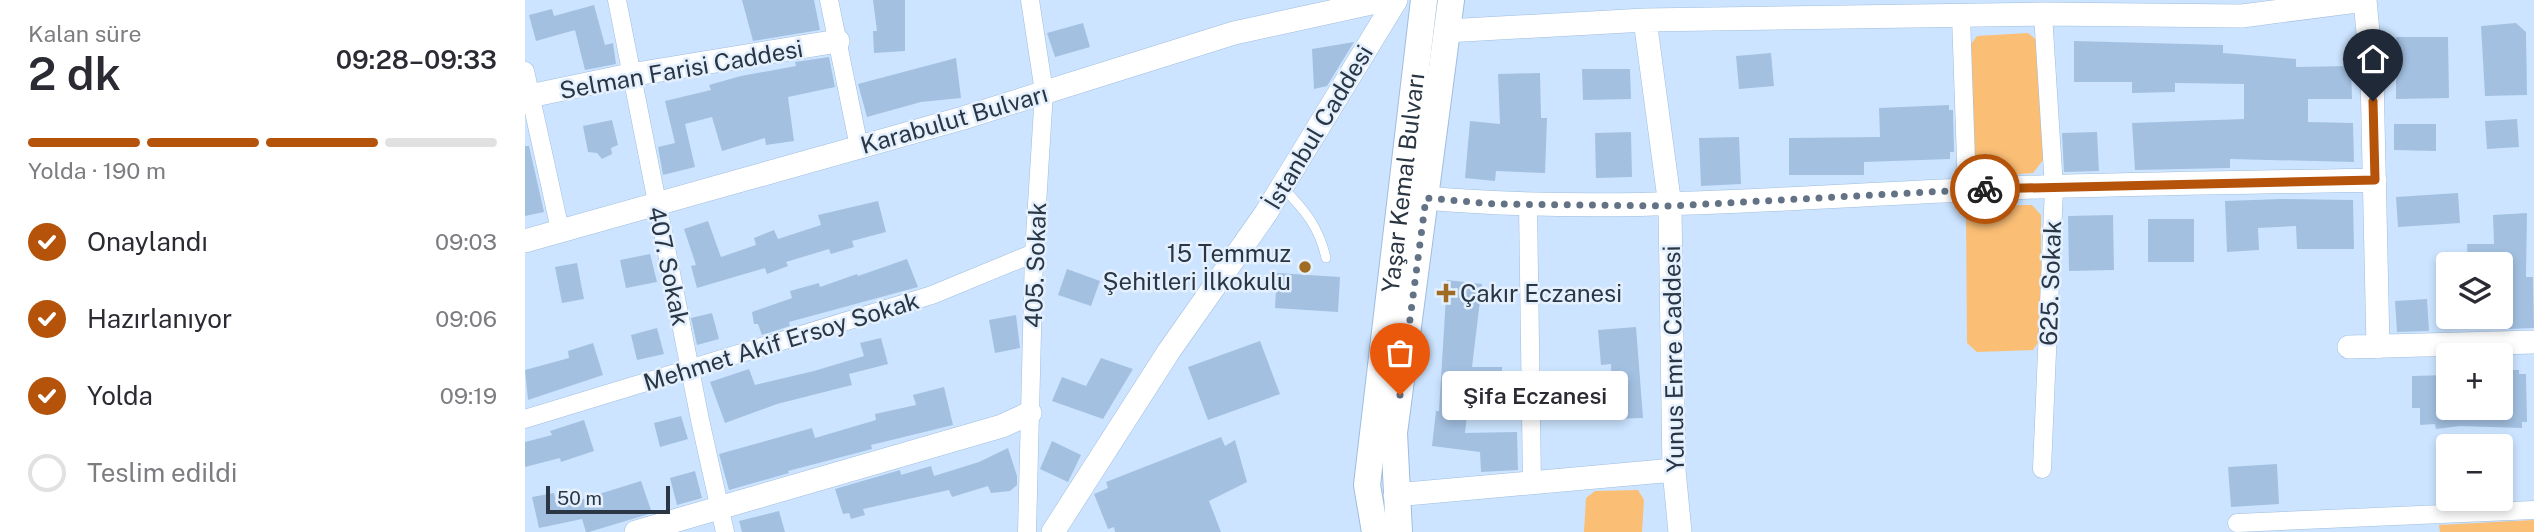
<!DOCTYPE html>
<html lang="tr">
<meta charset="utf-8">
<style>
:root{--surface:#fff;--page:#f7f7f7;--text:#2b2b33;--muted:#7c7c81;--line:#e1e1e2;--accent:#b45309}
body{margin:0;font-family:"Public Sans",sans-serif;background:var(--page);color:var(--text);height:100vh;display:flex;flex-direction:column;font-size:26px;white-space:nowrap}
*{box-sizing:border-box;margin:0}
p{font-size:23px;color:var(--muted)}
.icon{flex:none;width:38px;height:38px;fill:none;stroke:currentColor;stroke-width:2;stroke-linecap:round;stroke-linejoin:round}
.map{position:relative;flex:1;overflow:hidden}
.panel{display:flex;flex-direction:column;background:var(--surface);width:525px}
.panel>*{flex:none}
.fabs{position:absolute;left:1911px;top:252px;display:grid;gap:14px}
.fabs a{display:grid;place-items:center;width:77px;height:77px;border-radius:7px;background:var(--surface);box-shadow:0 4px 10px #0003;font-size:35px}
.scale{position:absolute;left:21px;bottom:18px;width:124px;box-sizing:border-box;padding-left:7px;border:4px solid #2a3643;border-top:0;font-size:19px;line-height:24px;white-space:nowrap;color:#2a3643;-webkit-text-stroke:5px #e4f0fe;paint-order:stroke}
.pin{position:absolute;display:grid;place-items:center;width:60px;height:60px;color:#fff;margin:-72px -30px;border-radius:50% 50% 50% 0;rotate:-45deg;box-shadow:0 0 7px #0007}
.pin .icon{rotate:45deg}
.courier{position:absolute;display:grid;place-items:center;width:70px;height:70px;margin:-35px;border:5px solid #b45309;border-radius:50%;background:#fff;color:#222;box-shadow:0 2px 9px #0007}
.bubble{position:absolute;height:49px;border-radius:7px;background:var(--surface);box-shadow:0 4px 10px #0003;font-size:23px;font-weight:600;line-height:49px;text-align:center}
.headline em{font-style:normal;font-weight:600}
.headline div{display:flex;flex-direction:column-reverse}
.headline{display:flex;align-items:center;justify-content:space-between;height:119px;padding:0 28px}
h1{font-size:46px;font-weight:600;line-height:52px}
.bar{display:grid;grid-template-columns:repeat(4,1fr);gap:10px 7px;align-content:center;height:84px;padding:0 28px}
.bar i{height:9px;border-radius:5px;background:var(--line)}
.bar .current{background:var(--accent)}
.bar p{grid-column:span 4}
ol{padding:0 28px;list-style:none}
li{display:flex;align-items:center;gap:21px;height:77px}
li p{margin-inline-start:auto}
li .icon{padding:7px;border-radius:50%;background:var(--accent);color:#fff;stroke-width:4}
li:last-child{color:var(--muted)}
li i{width:38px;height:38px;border:4px solid var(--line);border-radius:50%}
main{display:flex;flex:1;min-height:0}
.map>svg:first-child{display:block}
.green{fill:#fbbe75}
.building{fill:#a3c0e1}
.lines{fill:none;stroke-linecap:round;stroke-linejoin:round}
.service-casing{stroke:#9fbddd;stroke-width:10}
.minor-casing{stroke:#9fbddd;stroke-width:19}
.tertiary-casing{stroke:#9fbddd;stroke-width:24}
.secondary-casing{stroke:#9fbddd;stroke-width:28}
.service{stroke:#fff;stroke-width:9}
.minor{stroke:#fff;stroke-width:18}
.tertiary{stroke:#fff;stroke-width:23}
.secondary{stroke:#fff;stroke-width:26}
.done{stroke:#637385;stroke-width:7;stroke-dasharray:0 12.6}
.route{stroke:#b45309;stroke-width:9}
.poi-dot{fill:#a06c23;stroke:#e4f0fe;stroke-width:2.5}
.labels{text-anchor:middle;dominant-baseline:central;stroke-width:5;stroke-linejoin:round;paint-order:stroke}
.street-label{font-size:24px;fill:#2a3643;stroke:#e4f0fe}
.poi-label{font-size:24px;fill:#2a3643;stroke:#e4f0fe;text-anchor:end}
</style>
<main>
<section class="panel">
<div class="headline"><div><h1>2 dk</h1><p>Kalan süre</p></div><em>09:28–09:33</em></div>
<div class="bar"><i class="current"></i><i class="current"></i><i class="current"></i><i></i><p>Yolda · 190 m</p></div>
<ol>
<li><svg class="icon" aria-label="check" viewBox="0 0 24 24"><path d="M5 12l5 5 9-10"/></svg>Onaylandı<p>09:03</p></li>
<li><svg class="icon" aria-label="check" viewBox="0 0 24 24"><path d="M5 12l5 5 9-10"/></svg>Hazırlanıyor<p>09:06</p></li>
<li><svg class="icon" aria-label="check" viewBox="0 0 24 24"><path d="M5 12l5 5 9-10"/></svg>Yolda<p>09:19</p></li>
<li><i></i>Teslim edildi</li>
</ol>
</section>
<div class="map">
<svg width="2009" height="532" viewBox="0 0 2009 532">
<rect width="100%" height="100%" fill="#cce4ff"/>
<path class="green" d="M 1503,33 L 1517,44 L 1519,159 L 1508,173 L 1457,177 L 1448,169 L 1443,48 L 1452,36 Z
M 1507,205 L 1516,215 L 1516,338 L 1508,350 L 1452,352 L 1442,343 L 1441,215 L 1448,206 Z
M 1113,490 L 1119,500 L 1117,532 L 1059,532 L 1061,498 L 1070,491 Z
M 2009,520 L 2009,532 L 1915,532 L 1914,525 Z"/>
<path class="building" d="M 217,0 L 289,0 L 295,30 L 228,41 Z
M 348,0 L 380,0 L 380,51 L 349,53 L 348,31 L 352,31 Z
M 69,5 L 80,45 L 88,43 L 91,64 L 60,70 L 50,30 L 11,41 L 4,15 L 27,9 L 29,16 Z
M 558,23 L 565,47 L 530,57 L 522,33 Z
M 1991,23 L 2001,32 L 2002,95 L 1960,96 L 1956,26 Z
M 1871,37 L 1923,37 L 1924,98 L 1871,99 Z
M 1549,41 L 1698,45 L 1698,53 L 1771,59 L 1771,67 L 1826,66 L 1827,99 L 1783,99 L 1783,122 L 1828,123 L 1829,162 L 1705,159 L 1705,168 L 1610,170 L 1607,123 L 1719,119 L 1719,84 L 1650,83 L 1650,92 L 1607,93 L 1607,82 L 1549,82 Z
M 829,42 L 802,86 L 789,89 L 787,49 Z
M 1246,53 L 1249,86 L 1214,89 L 1211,56 Z
M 304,57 L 310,87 L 263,97 L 269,141 L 241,145 L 240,138 L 197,151 L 187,117 L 160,124 L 170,167 L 138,175 L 133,147 L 150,143 L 140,101 L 186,90 L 184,85 L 216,76 L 271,66 L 270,62 Z
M 431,58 L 436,98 L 396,102 L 342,117 L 333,84 Z
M 1057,69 L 1105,69 L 1106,99 L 1058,100 Z
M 1015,73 L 1016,118 L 1022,118 L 1020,173 L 971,171 L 970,181 L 940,178 L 945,121 L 975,124 L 973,74 Z
M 1424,105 L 1424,110 L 1428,110 L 1429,152 L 1425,152 L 1425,159 L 1339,162 L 1339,175 L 1264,175 L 1264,138 L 1355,137 L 1354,108 Z
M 1992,119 L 1994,147 L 1962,149 L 1960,121 Z
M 87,120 L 93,145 L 86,148 L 87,154 L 77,159 L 72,153 L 63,152 L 58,126 Z
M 1869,124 L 1911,124 L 1911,151 L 1869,150 Z
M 1106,132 L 1107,177 L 1071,178 L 1070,133 Z
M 1572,132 L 1574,171 L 1539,172 L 1537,133 Z
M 1214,137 L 1216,184 L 1176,186 L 1174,138 Z
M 0,146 L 4,146 L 19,212 L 0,216 Z
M 1933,193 L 1935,223 L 1873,227 L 1871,197 Z
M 1756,199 L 1828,200 L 1829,249 L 1772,249 L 1771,226 L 1733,228 L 1734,250 L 1702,252 L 1700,201 Z
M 353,201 L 361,232 L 327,241 L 329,247 L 306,254 L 304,249 L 261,262 L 263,266 L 242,274 L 240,268 L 172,288 L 166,266 L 171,265 L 159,229 L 183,221 L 196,257 L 231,245 L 229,238 L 249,230 L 253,239 L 296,225 L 293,215 Z
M 2002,213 L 2001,277 L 2008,277 L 2009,328 L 1983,329 L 1983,323 L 1976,323 L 1976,264 L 1943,264 L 1942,244 L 1969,244 L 1968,215 Z
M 1588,215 L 1589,270 L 1544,271 L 1543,216 Z
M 1623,219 L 1669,219 L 1669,262 L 1623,262 Z
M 125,254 L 132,282 L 101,288 L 95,260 Z
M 382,259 L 393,287 L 264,322 L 265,326 L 237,335 L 233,324 L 229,324 L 227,312 L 267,298 L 265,291 L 294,283 L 295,287 L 332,274 L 333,276 Z
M 52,263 L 59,299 L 37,303 L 30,267 Z
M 542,269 L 575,281 L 566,306 L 533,295 Z
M 752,273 L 815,277 L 813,312 L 750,308 Z
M 922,280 L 957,284 L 947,367 L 977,367 L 977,398 L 944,397 L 940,433 L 992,432 L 993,470 L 956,472 L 955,452 L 907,446 L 911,411 L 914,411 Z
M 1902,299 L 1904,331 L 1872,332 L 1870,301 Z
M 187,313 L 194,339 L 172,345 L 166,318 Z
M 491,315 L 495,348 L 470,353 L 464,320 Z
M 1111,327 L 1118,418 L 1088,419 L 1086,364 L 1076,365 L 1073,330 Z
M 132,328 L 139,354 L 112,360 L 106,335 Z
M 356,338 L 363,364 L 324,374 L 327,385 L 252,404 L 200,423 L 185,382 L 224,369 L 230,385 L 289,371 L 339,356 L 335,343 Z
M 735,341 L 755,394 L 683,420 L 663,367 Z
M 68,343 L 78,375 L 3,400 L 0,370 L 44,358 L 43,351 Z
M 576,358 L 608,369 L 578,419 L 527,401 L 537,377 L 561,386 Z
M 1980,370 L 1994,370 L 1994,374 L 2001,374 L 2002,422 L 1997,422 L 1997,428 L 1935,426 L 1911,429 L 1910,424 L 1895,425 L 1895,408 L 1887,408 L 1887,376 L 1923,375 L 1923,408 L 1976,408 L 1976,374 L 1980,374 Z
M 419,387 L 428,425 L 346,445 L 347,449 L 263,471 L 264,473 L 204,490 L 194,454 L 287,428 L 290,438 L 351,420 L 350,414 L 391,405 L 388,395 Z
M 156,416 L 163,439 L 135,447 L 129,423 Z
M 59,420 L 69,451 L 36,462 L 35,458 L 0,467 L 0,442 L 27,435 L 25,431 Z
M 696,437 L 700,446 L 710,440 L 722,482 L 684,501 L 696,532 L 590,532 L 589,527 L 583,529 L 569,494 L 583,488 L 581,482 Z
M 527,441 L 556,455 L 543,482 L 515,469 Z
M 483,448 L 492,476 L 492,485 L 485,491 L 466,493 L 463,486 L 427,497 L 424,490 L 338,509 L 340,515 L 326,519 L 324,513 L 318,514 L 310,489 L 375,470 L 376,475 L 406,466 L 409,476 L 454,462 Z
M 1752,464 L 1754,504 L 1706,507 L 1703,467 Z
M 170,471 L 177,498 L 152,505 L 145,478 Z
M 116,481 L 127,513 L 64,532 L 61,532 L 57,519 L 14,528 L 7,497 L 29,493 L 32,507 Z
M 254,511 L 260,532 L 217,532 L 214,521 Z"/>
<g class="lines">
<g class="service-casing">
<path id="service" d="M 758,188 C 780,210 794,227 801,258"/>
</g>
<g class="minor-casing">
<path id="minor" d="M 92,0 L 175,420 L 200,532
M 304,0 L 334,147
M 1436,16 L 1442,189
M 0,71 L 35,230
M 1003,204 L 1007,483
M 0,419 L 407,295 L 509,253
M 1517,469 L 1529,188 L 1518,14
M 1712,523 L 2009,510
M 502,532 L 509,253 L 519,92 L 505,0"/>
</g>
<g class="tertiary-casing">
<path id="tertiary" d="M 1120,20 L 1145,206 L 1149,470 L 1155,532
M 921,31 L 1120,20 L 1518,14 L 1717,16 L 1840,0 L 1847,75 L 1853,347
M 0,97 L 105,75 L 313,41
M 901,198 C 1081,214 1258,198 1438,190 C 1575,183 1713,183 1850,180
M 0,241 L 438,118 L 709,33 L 860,0
M 1824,347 L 2009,342
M 870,495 L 1149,470
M 111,532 L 477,426 L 505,413
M 528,532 L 644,351 L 741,213 L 871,0"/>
</g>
<g class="secondary-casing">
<g id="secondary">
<path id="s1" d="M 850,532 L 842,485 L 899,0"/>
<path d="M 874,532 L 869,433 L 926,0"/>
</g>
</g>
<use href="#service" class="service"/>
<use href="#minor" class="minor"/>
<use href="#tertiary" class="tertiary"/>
<use href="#secondary" class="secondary"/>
</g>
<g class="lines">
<path class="done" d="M 875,395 L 901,198 L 969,204 L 1145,206 L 1460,189"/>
<path class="route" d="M 1460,189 L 1850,180 L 1848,101"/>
</g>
<g class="poi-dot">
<circle cx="780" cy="267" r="7"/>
<path d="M917.5 282.5h7v7h7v7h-7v7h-7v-7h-7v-7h7z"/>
</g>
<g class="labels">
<g class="street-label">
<text transform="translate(156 69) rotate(-10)">Selman Farisi Caddesi</text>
<text transform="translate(429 119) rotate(-16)">Karabulut Bulvarı</text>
<text transform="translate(793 127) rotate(-59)">İstanbul Caddesi</text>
<text stroke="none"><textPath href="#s1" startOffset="352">Yaşar Kemal Bulvarı</textPath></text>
<text transform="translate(510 265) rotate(-88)">405. Sokak</text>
<text transform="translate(144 266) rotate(78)">407. Sokak</text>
<text transform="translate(1525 283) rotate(-88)">625. Sokak</text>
<text transform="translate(256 341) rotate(-17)">Mehmet Akif Ersoy Sokak</text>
<text transform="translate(1148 359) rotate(-91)">Yunus Emre Caddesi</text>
</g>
<g class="poi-label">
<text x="766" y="253">15 Temmuz<tspan x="766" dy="28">Şehitleri İlkokulu</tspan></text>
<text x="935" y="293" text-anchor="start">Çakır Eczanesi</text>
</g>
</g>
</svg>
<div class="fabs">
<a><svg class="icon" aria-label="layers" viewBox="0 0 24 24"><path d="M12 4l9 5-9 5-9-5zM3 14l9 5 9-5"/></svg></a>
<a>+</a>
<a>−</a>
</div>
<div class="scale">50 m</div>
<div class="pin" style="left:875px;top:395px;background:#ea580c"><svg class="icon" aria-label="bag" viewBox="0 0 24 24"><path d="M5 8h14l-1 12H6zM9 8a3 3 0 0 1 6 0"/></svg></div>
<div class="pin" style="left:1848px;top:101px;background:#1f2937"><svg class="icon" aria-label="home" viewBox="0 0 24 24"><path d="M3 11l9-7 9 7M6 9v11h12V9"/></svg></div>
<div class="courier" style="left:1460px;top:189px"><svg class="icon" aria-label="bike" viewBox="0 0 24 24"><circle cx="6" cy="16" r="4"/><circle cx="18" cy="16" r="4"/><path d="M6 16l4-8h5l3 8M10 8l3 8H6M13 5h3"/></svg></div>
<div class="bubble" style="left:917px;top:371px;width:186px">Şifa Eczanesi</div>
</div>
</main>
